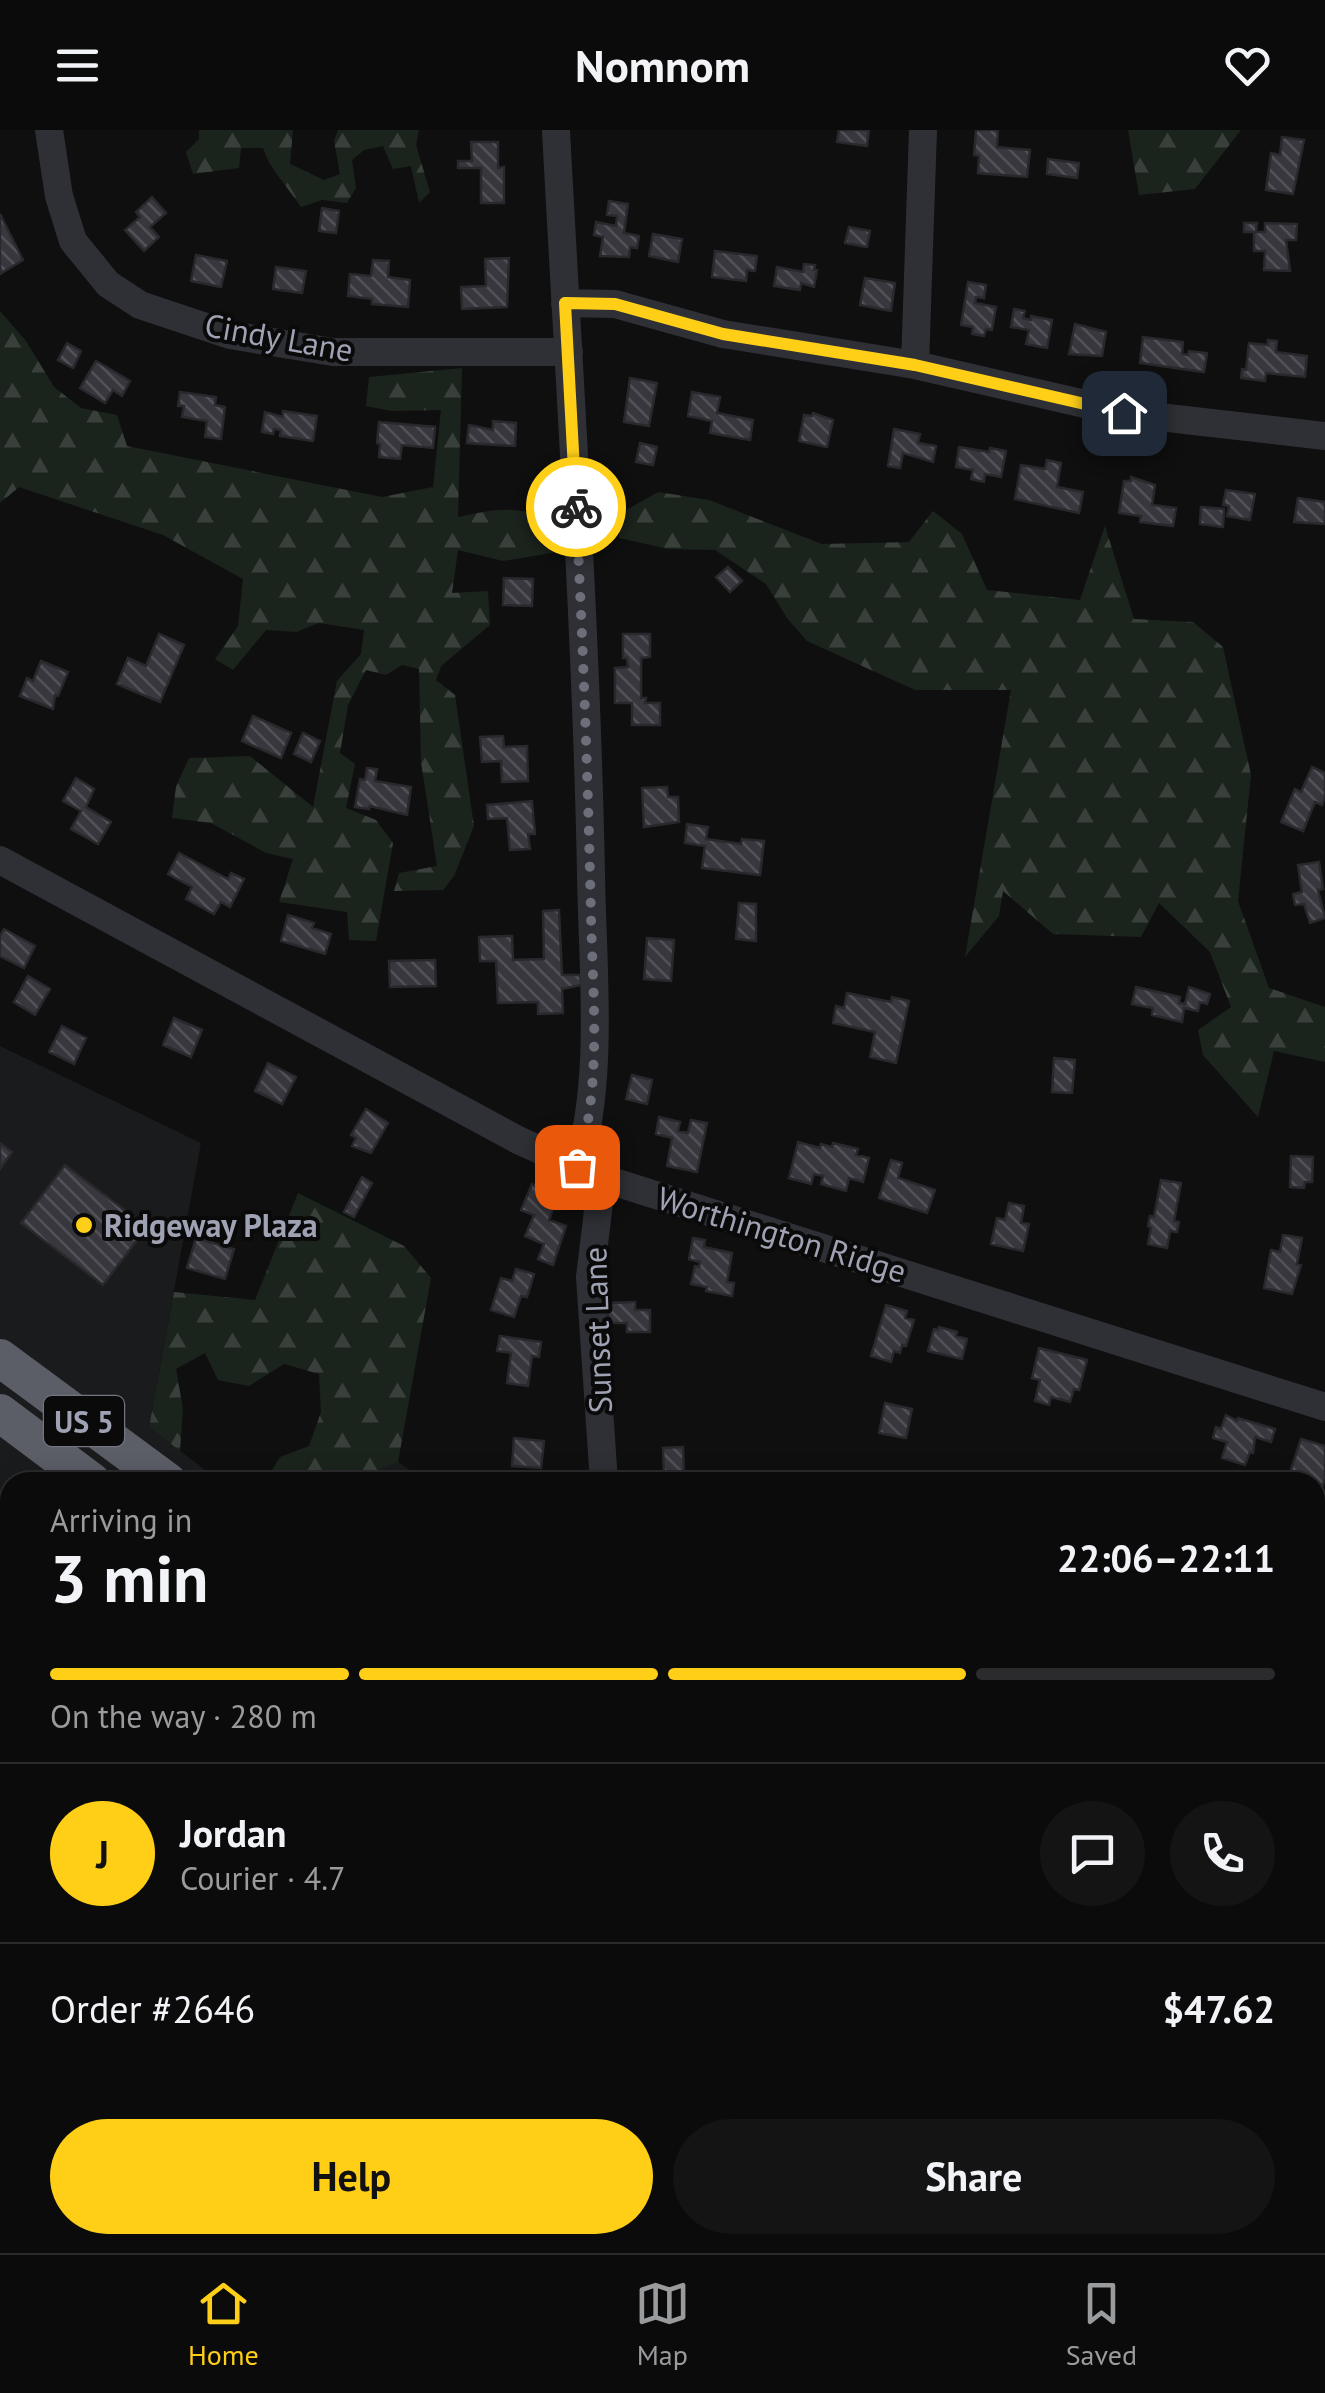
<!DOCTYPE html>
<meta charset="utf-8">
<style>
:root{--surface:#0b0b0c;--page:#141415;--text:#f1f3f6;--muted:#9a9b9d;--line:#2b2b2d;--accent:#ffcf18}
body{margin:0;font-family:"PT Sans",sans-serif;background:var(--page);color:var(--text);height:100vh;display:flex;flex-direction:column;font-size:38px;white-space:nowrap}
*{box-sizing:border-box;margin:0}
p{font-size:32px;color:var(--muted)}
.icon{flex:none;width:55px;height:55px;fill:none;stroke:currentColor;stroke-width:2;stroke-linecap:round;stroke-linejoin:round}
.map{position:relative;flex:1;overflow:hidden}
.drawer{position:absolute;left:0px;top:1342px;width:1325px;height:782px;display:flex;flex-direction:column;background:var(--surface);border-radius:30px 30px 0 0;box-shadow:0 5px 25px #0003,0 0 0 2px var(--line)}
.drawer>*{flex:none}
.pin{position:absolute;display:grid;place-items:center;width:85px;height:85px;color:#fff;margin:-42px;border-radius:20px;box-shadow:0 5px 15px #0006}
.courier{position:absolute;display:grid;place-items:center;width:100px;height:100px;margin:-50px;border:8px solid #ffcf18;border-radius:50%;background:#fff;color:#222;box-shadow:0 2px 12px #0007}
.summary em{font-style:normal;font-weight:800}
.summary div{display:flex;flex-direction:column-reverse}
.summary{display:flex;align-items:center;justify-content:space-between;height:170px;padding:0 50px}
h1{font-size:65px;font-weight:800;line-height:75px}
.bar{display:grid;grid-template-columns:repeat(4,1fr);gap:15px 10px;align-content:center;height:120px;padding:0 50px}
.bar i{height:12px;border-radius:8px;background:var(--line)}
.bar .selected{background:var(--accent)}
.bar p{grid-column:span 4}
.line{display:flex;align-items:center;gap:25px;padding:0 50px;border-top:2px solid var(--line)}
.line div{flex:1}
.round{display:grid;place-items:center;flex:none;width:105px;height:105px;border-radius:52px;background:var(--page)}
.button{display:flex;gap:20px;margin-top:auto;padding:20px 50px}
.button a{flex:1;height:115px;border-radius:60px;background:var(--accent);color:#111;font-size:40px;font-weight:800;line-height:115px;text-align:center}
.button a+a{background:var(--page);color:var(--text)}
header{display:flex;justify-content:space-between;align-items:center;height:130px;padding:0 50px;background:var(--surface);font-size:45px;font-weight:800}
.menu{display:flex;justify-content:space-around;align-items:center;height:140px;border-top:2px solid var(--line);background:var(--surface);font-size:28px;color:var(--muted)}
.menu a{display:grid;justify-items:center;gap:5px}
.menu .selected{color:var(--accent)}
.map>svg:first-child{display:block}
.built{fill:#1a1b1d}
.forest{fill:url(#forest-firs)}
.building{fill:url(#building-back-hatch);stroke:#29282c;stroke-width:2.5}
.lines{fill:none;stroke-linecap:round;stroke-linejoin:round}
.minor{stroke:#2f3035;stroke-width:28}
.major{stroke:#4b4c55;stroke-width:32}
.highway{stroke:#5b5d67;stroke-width:38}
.done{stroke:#6c6f79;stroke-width:10;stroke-dasharray:0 18}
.route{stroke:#ffcf18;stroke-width:12}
.poi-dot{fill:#ffcf18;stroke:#0a0a0b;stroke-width:4}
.labels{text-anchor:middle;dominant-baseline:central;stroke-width:8;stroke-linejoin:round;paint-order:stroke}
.shield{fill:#0a0a0b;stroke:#727480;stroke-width:2.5}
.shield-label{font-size:30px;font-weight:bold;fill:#9ea2b2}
.street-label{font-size:32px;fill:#9ea2b2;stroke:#0a0a0b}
.poi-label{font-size:32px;font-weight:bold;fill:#9ea2b2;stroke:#0a0a0b;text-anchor:start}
</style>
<header><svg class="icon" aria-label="menu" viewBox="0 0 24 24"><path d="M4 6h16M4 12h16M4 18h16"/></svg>Nomnom<svg class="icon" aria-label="heart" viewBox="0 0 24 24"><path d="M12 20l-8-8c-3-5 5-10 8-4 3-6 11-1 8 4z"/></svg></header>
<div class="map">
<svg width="1325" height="2123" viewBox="0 0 1325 2123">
<defs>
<pattern id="forest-firs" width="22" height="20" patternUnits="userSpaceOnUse" patternTransform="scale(2.5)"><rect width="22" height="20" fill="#1b231d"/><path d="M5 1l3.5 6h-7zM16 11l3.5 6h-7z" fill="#39403b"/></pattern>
<pattern id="building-back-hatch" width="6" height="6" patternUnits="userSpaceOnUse" patternTransform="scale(2.5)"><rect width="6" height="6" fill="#38373d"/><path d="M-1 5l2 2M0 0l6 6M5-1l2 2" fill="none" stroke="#525157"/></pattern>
</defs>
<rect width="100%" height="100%" fill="#0f0f10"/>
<path class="built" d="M 0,916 L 201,1013 L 149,1297 L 221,1352 L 10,1352 L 10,1527 L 0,1521 Z
M 398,1332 L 427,1352 L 351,1352 L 351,1351 Z"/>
<path class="forest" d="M 199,0 L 293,0 L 290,34 L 324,50 L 340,44 L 334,11 L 338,0 L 419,0 L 416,15 L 430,62 L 419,73 L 411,36 L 393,39 L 383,16 L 364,20 L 352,30 L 356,58 L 347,73 L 322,70 L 301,77 C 288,57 270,40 263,18 L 241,18 L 239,38 L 193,44 L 186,22 L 199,9 Z
M 1128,0 L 1241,0 L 1195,59 L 1139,65 Z
M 0,181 L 26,211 L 54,257 L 81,278 L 117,285 L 127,316 L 382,367 L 433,357 L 441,280 L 392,281 L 366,276 L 369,247 L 462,238 L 458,387 C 504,377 515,376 560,392 L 570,420 L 503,431 L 458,420 L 452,463 L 488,461 L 490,495 L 441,536 L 436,550 L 455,565 L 474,696 L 454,746 L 443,760 L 394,761 L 399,743 L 437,736 L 421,632 L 419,539 L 402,535 L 386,545 L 366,540 L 348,575 L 340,623 L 355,634 L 346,678 L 376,690 L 393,713 L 376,811 L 349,810 L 347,782 L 279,772 L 293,729 L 266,723 L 211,693 L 172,688 L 176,657 L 189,628 L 250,626 L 313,677 L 337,551 L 361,524 L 364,500 L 319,493 L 296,502 L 266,500 L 233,540 L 215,529 L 238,496 L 243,449 L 163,405 L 19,357 L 0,373 Z
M 658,362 L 709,370 L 822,414 L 909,412 L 933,381 L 962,404 L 987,460 L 1080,470 L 1105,396 L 1134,489 L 1193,492 L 1223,517 L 1251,645 L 1238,771 L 1269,858 L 1325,877 L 1325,932 L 1274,921 L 1258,987 L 1203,925 L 1198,900 L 1231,877 L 1210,822 L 1159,773 L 1141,807 L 1053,804 L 1003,761 L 999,786 L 965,827 L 1011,560 L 915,560 L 807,511 L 787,488 L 766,454 L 715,420 L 668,419 L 620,408 L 616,386 Z
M 298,1063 L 404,1116 L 431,1148 L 398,1332 L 351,1352 L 265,1352 L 280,1327 L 309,1316 L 321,1282 L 319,1244 L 284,1234 L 249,1256 L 218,1250 L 205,1223 L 176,1239 L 183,1279 L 180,1321 L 149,1297 L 174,1162 L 255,1170 Z
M 0,1521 L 10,1527 L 10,2005 L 0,1999 Z
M 1325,1654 L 1325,2050 L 1315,2045 L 1315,1659 Z
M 163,2115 L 492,2115 L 502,2123 L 170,2123 Z
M 891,2115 L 948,2115 L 950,2123 L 894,2123 Z"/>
<path class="building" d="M 839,0 L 869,0 L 867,16 L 837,12 Z
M 976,0 L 998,0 L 997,17 L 1030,20 L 1027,47 L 978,43 L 979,26 L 974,25 Z
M 1282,7 L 1304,10 L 1293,64 L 1266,60 L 1271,23 L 1280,25 Z
M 471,12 L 498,12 L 498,38 L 504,37 L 504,73 L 481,73 L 481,38 L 458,38 L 458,31 L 472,31 Z
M 1048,29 L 1079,33 L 1077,48 L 1047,44 Z
M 152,67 L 166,83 L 150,97 L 159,107 L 144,121 L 125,100 L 140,87 L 136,82 Z
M 609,71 L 628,74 L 624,103 L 639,106 L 637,118 L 630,117 L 629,127 L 600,126 L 603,107 L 594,105 L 596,92 L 616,96 L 617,86 L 607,85 Z
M 322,78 L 339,81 L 336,103 L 319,101 Z
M 0,84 L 23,130 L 0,144 Z
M 1244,93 L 1257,93 L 1256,102 L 1265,102 L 1265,93 L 1297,94 L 1296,110 L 1286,110 L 1290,141 L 1264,140 L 1265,121 L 1254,121 L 1254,102 L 1244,102 Z
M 849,97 L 870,101 L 867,117 L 845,113 Z
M 653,104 L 682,109 L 678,132 L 649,126 Z
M 715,121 L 757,126 L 755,141 L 747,140 L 746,151 L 712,147 Z
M 196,125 L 227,131 L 221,157 L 191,151 Z
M 509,128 L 507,177 L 462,179 L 461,157 L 486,156 L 485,129 Z
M 373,130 L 389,131 L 388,147 L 410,150 L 408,177 L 372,174 L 372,169 L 348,166 L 350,144 L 371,146 Z
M 804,134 L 815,135 L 814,140 L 817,140 L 814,157 L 801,153 L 800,160 L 774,156 L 777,137 L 803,142 Z
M 276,137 L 306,141 L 302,163 L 273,159 Z
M 865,148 L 895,153 L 891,181 L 860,175 Z
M 968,152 L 986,155 L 984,168 L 976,167 L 975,173 L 996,177 L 992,200 L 986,199 L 984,206 L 972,204 L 973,197 L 961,195 Z
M 1014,179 L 1025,181 L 1023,188 L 1031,190 L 1031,186 L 1052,190 L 1047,218 L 1026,214 L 1029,200 L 1011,197 Z
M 1075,194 L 1106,202 L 1102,226 L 1069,224 Z
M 1143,207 L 1183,212 L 1182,224 L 1188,225 L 1189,221 L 1207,223 L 1204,242 L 1140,233 Z
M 1268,210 L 1277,211 L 1276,222 L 1307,226 L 1305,247 L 1266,243 L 1265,251 L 1241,248 L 1242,239 L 1246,240 L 1249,213 L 1268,215 Z
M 67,213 L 81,221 L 73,238 L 58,230 Z
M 96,231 L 130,251 L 122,266 L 113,260 L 105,273 L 80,258 Z
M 630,248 L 657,253 L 649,296 L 624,292 Z
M 180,262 L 216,267 L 215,275 L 225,277 L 221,309 L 205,307 L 207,291 L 182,287 L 184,276 L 178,276 Z
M 692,262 L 720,267 L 717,283 L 753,290 L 750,310 L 710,303 L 712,291 L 688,286 Z
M 283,281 L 317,286 L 313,311 L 280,306 L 281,300 L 274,299 L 273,304 L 262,302 L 265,282 L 283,287 Z
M 813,283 L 833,290 L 827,317 L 799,311 L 804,285 L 812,286 Z
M 493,291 L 516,293 L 515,316 L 467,313 L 469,295 L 493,300 Z
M 379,292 L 435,297 L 433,318 L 402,315 L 400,329 L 379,327 L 380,314 L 377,313 Z
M 894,299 L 920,304 L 918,313 L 936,316 L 933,332 L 903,323 L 900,338 L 888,336 Z
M 640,313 L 657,317 L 653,335 L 636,332 Z
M 959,317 L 989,322 L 990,318 L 1006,321 L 1001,347 L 985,344 L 984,352 L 971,349 L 973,340 L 956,337 Z
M 1047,330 L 1061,333 L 1057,357 L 1083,362 L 1079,383 L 1015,369 L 1021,335 L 1045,339 Z
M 1131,347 L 1155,355 L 1152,375 L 1176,378 L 1173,396 L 1140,392 L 1141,386 L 1119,383 L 1124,351 L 1131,351 Z
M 1226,360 L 1255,364 L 1250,390 L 1227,386 L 1229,376 L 1223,375 Z
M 1298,368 L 1325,372 L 1325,394 L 1294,392 Z
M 1201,377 L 1224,379 L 1223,397 L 1200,394 Z
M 728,437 L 742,451 L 730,462 L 716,447 Z
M 504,448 L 533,449 L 532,476 L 503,475 Z
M 159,504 L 184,515 L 160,572 L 117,554 L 128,528 L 146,536 Z
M 623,504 L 650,504 L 650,527 L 641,528 L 641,568 L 646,568 L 645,573 L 660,573 L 660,595 L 632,595 L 632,573 L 615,573 L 615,538 L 628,537 L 627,528 L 623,528 Z
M 41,531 L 68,542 L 58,566 L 55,565 L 53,579 L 20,566 L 27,548 L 33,551 Z
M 253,586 L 291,603 L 281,628 L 242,611 Z
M 303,603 L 320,611 L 311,632 L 294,624 Z
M 503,606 L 504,617 L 527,616 L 528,651 L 502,652 L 501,631 L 482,632 L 480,607 Z
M 1312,637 L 1325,643 L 1325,667 L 1322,675 L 1315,672 L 1303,701 L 1281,692 L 1295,659 L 1301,662 Z
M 367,638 L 377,639 L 375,651 L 411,657 L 407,685 L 370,676 L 369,679 L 355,677 L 360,649 L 365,650 Z
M 76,648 L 94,659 L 86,677 L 111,692 L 98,714 L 71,699 L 81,681 L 63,671 Z
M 667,657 L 668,667 L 678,667 L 679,692 L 644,697 L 642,658 Z
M 532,671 L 535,704 L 528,704 L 530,719 L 510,720 L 507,688 L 488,689 L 487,675 Z
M 687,694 L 708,697 L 706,709 L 741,714 L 742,709 L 764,711 L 760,745 L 702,738 L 705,716 L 685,713 Z
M 179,723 L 228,749 L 231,743 L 244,749 L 230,777 L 221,772 L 214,784 L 186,769 L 192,757 L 168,744 Z
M 1319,732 L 1323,759 L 1318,760 L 1325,788 L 1310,793 L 1304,774 L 1295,775 L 1293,764 L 1302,762 L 1298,735 Z
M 739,773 L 756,774 L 756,811 L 736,809 Z
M 559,780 L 562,845 L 580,845 L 581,855 L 562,859 L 563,883 L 538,884 L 538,872 L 498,873 L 496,831 L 480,831 L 479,807 L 512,806 L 513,830 L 544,829 L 543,781 Z
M 288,785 L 314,793 L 312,798 L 331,804 L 325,824 L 281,811 Z
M 4,799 L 35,816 L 24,838 L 0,826 L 0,806 Z
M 647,808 L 674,810 L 671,851 L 644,849 Z
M 435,830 L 436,856 L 390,857 L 389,831 Z
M 28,846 L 50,859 L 35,885 L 14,872 Z
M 1136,857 L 1180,867 L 1179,873 L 1185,874 L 1189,857 L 1210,864 L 1207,874 L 1200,872 L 1198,881 L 1184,878 L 1182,892 L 1152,885 L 1153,878 L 1132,874 Z
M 847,863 L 891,872 L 892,867 L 909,871 L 896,933 L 870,927 L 875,902 L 833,893 L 836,876 L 844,878 Z
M 174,888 L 202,900 L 191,927 L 163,915 Z
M 62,896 L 86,908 L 74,934 L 49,922 Z
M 1054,928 L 1075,930 L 1072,963 L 1052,962 Z
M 268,933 L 296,947 L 282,974 L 255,961 Z
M 632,945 L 652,950 L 647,974 L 626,969 Z
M 366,979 L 388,993 L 371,1023 L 352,1016 L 356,1008 L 351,1005 Z
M 659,987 L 680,992 L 678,1001 L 688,1003 L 691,990 L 707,993 L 697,1042 L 667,1036 L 672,1008 L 656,1004 Z
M 798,1012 L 820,1018 L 821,1014 L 832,1017 L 833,1013 L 858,1019 L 856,1025 L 869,1028 L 863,1052 L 849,1048 L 846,1061 L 821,1054 L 823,1046 L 814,1044 L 811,1054 L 789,1048 Z
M 0,1013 L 12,1022 L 0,1039 Z
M 1291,1026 L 1313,1027 L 1312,1052 L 1305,1052 L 1304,1058 L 1290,1057 Z
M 891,1030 L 902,1033 L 898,1048 L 935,1060 L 927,1083 L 879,1068 Z
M 65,1035 L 147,1097 L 103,1155 L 21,1093 Z
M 362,1047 L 372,1053 L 354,1087 L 344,1082 Z
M 1161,1050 L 1181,1053 L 1174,1091 L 1179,1092 L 1177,1102 L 1170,1101 L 1167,1118 L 1148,1114 L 1151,1098 L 1148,1096 L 1150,1086 L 1154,1087 Z
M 532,1054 L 558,1065 L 549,1090 L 566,1096 L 553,1135 L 538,1129 L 544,1114 L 525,1106 L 534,1085 L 521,1080 Z
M 1009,1073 L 1024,1076 L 1021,1093 L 1029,1094 L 1023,1121 L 991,1114 L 997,1088 L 1005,1090 Z
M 1283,1105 L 1302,1108 L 1297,1134 L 1301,1135 L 1292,1164 L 1264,1158 L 1271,1120 L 1280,1122 Z
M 196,1108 L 234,1119 L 225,1149 L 187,1138 Z
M 693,1108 L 705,1110 L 704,1117 L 732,1123 L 727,1152 L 734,1153 L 732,1166 L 706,1161 L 707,1157 L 691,1154 L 695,1136 L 699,1137 L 700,1132 L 689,1129 Z
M 516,1139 L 534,1144 L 527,1167 L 521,1166 L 514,1187 L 491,1180 L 501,1148 L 512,1151 Z
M 635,1172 L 635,1180 L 650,1180 L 650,1202 L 627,1202 L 627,1193 L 608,1193 L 608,1173 Z
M 886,1175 L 907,1181 L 905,1188 L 914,1190 L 906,1216 L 902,1215 L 900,1223 L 894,1221 L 891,1232 L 871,1226 Z
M 939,1197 L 957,1202 L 956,1206 L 967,1209 L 962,1229 L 928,1221 L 934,1199 L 938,1200 Z
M 500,1206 L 541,1212 L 539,1227 L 532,1226 L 528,1256 L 507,1253 L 511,1223 L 497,1221 Z
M 1039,1218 L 1087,1230 L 1079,1260 L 1074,1259 L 1070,1272 L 1051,1267 L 1049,1275 L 1035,1271 L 1040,1250 L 1032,1248 Z
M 885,1273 L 912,1279 L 906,1308 L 879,1303 Z
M 1226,1285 L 1237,1291 L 1238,1288 L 1275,1299 L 1271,1312 L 1255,1307 L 1253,1323 L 1250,1322 L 1245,1335 L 1222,1328 L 1227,1312 L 1213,1308 L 1216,1297 L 1221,1299 Z
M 514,1308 L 544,1311 L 541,1338 L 512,1336 Z
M 1301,1309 L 1325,1316 L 1325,1348 L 1318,1372 L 1315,1371 L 1315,1352 L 1287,1352 Z
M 683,1317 L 684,1347 L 664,1348 L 663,1318 Z
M 1315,1441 L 1325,1446 L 1323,1453 L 1319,1452 L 1320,1465 L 1315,1464 Z
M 0,1490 L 10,1495 L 10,1511 L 0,1506 Z
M 40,2115 L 99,2115 L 102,2116 L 98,2123 L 37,2123 L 35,2118 Z"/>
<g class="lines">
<path class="minor" d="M 49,0 L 59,66 L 73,111 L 108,154 L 140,175 L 230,205 L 333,222 L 569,222
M 556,0 C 569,247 586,495 591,743 C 592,832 605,952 577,1037
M 565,173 L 615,174 L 723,204 L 915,235 L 1124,283 L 1325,306
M 915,235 L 923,0
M 0,730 L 518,1010 L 602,1048 L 1325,1277
M 602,1048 L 590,1147 L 604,1352
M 641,2123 L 643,2115"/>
<path class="major" d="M 1315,1525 L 1325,1517"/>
<path class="highway" d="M 0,1228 L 168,1352
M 0,1283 L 92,1352
M 1315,2080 L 1325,2085
M 1249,2115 L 1265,2123"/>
</g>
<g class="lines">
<path class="done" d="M 576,377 C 583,514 588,650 591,787 C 593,869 602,959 577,1037"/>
<path class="route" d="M 576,377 L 565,173 L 615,174 L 723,204 L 915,235 L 1124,283"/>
</g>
<circle class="poi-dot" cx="84" cy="1095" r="10"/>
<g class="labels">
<rect class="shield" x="44" y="1266" width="80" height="50" rx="8"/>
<g class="shield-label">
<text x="84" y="1291">US 5</text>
</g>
<g class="street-label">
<text transform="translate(279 207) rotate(10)">Cindy Lane</text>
<text transform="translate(782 1104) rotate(17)">Worthington Ridge</text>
<text transform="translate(597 1200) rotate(-92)">Sunset Lane</text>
</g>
<g class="poi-label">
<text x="104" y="1095">Ridgeway Plaza</text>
</g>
</g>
</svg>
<div class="pin" style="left:577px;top:1037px;background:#ea580c"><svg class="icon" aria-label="bag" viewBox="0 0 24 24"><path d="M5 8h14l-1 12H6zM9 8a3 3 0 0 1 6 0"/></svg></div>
<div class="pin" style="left:1124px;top:283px;background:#1f2937"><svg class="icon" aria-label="home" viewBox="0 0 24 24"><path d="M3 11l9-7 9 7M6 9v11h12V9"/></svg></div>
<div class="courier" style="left:576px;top:377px"><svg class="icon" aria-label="bike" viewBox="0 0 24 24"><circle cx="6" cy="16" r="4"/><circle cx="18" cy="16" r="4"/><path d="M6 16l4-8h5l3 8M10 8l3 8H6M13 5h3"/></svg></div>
<section class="drawer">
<div class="summary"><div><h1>3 min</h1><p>Arriving in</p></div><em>22:06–22:11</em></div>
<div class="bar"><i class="selected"></i><i class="selected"></i><i class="selected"></i><i></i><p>On the way · 280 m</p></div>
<div class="line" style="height:180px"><b class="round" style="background:var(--accent);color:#111">J</b><div><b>Jordan</b><p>Courier · 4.7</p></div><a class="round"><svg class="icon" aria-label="chat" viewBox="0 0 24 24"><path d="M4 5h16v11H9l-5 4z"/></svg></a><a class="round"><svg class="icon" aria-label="phone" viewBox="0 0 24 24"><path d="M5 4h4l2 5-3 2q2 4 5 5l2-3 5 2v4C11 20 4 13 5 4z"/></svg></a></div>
<div class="line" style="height:130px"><div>Order #2646</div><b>$47.62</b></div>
<div class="button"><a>Help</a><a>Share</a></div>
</section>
</div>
<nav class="menu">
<a class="selected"><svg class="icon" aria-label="home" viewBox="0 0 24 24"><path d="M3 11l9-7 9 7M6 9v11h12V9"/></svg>Home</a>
<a><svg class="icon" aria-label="map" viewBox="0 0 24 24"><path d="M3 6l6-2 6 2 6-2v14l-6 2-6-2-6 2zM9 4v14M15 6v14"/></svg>Map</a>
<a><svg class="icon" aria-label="saved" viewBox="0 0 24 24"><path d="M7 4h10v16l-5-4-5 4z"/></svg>Saved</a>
</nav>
